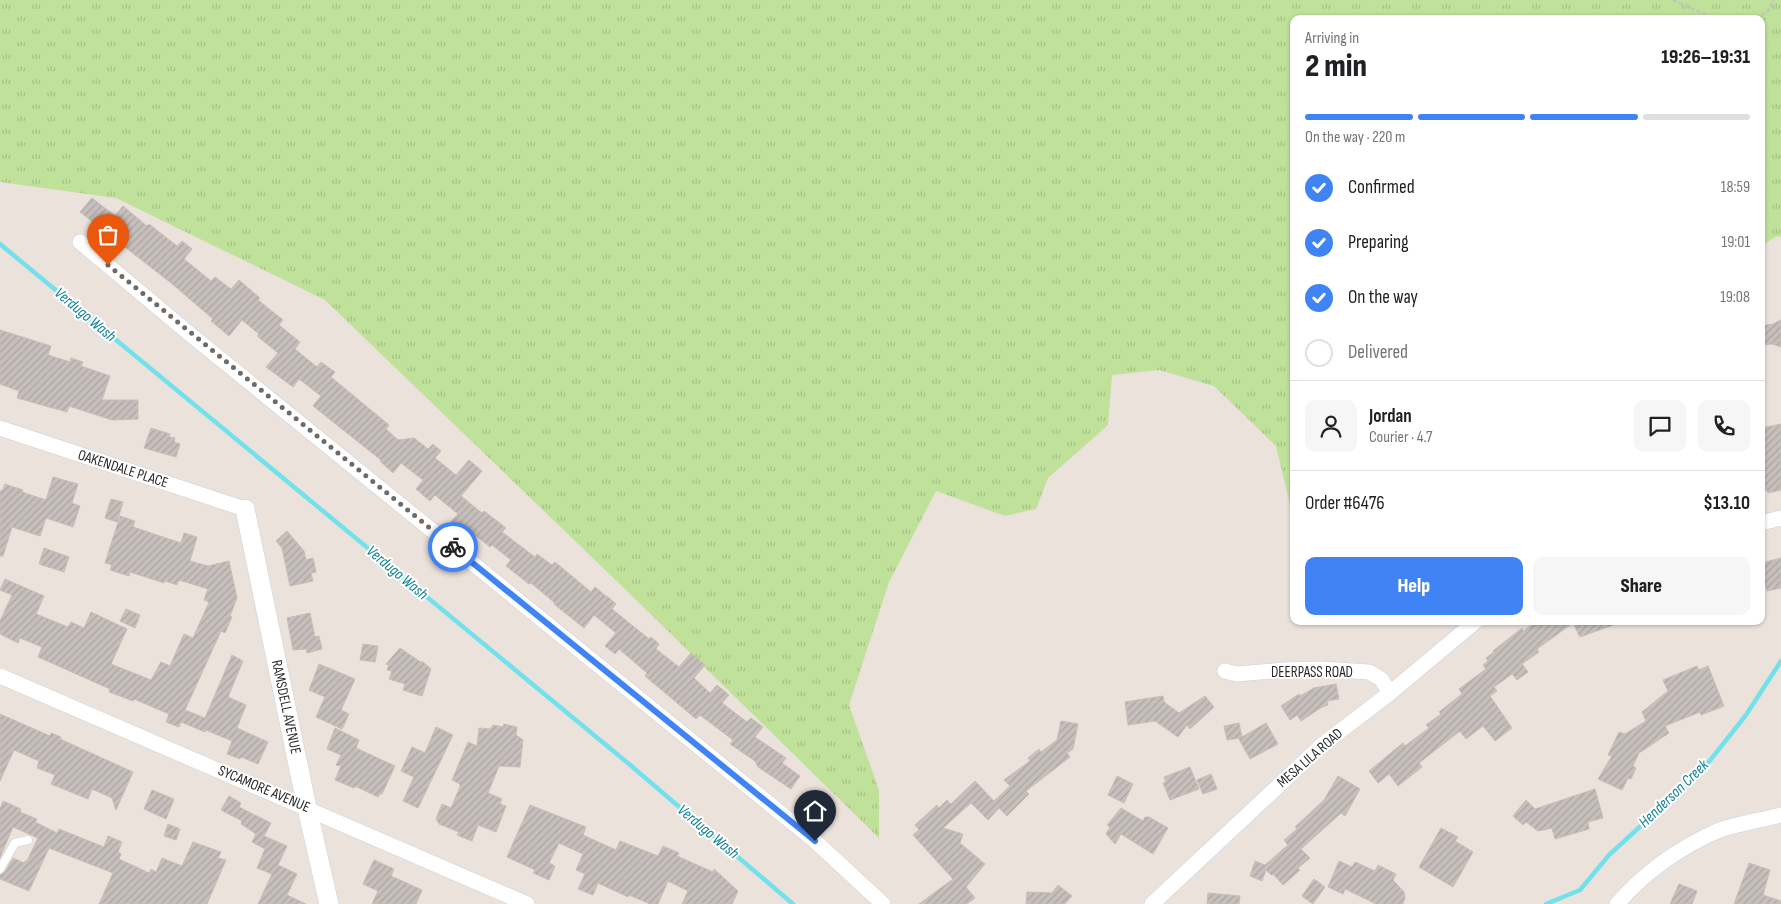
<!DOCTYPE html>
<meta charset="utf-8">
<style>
:root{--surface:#fff;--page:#f6f6f6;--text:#202124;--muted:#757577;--line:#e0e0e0;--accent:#4083f4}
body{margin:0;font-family:"Sofia Sans Condensed",sans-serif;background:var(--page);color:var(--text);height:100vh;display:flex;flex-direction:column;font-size:19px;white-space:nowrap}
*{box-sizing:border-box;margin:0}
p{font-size:16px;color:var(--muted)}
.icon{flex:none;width:28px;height:28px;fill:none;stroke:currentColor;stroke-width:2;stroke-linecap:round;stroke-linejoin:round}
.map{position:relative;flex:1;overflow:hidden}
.details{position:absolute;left:1290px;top:15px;width:475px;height:610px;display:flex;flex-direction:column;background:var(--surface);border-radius:10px;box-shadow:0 1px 4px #0004}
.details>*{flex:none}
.pin{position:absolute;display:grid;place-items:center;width:42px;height:42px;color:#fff;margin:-51px -21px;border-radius:50% 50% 50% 0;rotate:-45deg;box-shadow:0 0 5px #0007}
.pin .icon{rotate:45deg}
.courier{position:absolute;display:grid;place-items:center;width:50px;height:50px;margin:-25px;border:4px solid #4083f4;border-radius:50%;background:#fff;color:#222;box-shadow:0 1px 6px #0007}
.overview em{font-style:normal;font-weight:800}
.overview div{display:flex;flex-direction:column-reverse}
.overview{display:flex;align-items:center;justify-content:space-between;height:85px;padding:0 15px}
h1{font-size:32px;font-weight:800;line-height:38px}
.bar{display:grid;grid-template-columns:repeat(4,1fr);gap:8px 5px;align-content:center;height:60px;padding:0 15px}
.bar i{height:6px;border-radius:4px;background:var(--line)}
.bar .current{background:var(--accent)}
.bar p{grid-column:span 4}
.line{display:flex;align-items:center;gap:12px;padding:0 15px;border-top:1px solid var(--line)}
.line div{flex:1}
.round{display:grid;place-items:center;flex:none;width:52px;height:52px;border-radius:10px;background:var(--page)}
ol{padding:0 15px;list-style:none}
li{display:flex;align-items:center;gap:15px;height:55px}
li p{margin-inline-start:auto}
li .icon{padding:5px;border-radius:50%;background:var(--accent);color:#fff;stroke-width:4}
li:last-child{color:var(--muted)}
li i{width:28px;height:28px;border:2px solid var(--line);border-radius:50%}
.primary-button{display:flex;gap:10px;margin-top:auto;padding:10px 15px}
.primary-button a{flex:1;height:58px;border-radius:10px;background:var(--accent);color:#fff;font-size:20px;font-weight:800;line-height:58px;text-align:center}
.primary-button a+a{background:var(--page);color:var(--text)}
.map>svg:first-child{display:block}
.grass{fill:url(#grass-tufts)}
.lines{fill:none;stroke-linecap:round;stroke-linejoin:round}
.stream{stroke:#72e1eb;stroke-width:4.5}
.building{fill:url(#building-hatch);stroke:#c7beb6}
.service-casing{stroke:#cad1db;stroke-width:9}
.minor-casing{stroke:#cad1db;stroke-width:16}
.tertiary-casing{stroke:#cad1db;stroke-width:20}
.path{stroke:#c3c3c3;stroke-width:2.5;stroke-dasharray:4 2.5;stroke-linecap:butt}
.service{stroke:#fff;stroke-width:8}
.minor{stroke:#fff;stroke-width:15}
.tertiary{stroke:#fff;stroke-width:19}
.done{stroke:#6e6a68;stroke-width:5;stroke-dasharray:0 9}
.route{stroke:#4083f4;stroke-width:6}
.labels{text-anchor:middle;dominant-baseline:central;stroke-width:4;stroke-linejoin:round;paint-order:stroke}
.street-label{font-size:15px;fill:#2a2a2a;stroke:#fff}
.water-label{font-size:16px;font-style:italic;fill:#118196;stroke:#fff}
</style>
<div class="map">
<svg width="1781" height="904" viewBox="0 0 1781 904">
<defs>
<pattern id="grass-tufts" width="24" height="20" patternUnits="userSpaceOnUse" patternTransform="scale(1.25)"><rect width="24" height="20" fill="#bfe19a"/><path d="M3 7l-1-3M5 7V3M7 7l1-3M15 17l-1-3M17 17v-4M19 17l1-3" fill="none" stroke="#a4c185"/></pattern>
<pattern id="building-hatch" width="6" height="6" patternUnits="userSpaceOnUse" patternTransform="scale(1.25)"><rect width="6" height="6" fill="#c7bfbc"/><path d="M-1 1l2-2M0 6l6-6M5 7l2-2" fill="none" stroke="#aba4a2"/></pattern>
</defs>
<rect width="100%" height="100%" fill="#ece2dc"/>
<path class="grass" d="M 0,0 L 1781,0 L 1781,237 L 1777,236 L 1761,246 L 1761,19 L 1294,19 L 1294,521 L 1276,446 L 1214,386 L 1159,370 L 1112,375 L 1108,425 L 1048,478 L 1036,509 L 1005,516 L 936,491 L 889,582 L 849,705 L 879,790 L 879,838 L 629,593 L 325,300 L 116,198 L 0,182 Z"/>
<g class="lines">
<path class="stream" d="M 0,244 L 629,764 L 793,904
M 1546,904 L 1580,890 L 1609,855 L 1704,768 L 1746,715 L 1781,661"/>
</g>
<path class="building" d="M 92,198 L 115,216 L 123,206 L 147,226 L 149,224 L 177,246 L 182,241 L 192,249 L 184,259 L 211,281 L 215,277 L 231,289 L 239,280 L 260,298 L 258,300 L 283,320 L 279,325 L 300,342 L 295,349 L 317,367 L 321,362 L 335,372 L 331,377 L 389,425 L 386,429 L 398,440 L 414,438 L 428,449 L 433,444 L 441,451 L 435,458 L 456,475 L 469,460 L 482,471 L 461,496 L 482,513 L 484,511 L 506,528 L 502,532 L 535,557 L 537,554 L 552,565 L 555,562 L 591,592 L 595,587 L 607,597 L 607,596 L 616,604 L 612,609 L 649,639 L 651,637 L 659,644 L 656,649 L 679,667 L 691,653 L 705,665 L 694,678 L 710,693 L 717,685 L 729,695 L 722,703 L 747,722 L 751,718 L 763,727 L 755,737 L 786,758 L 782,763 L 800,776 L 791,789 L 758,767 L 755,761 L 730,744 L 733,740 L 700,715 L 696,719 L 645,676 L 647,673 L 619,649 L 615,654 L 605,646 L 616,633 L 594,615 L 584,628 L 554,604 L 555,603 L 531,583 L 529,584 L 506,566 L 511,560 L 492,545 L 490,547 L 468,529 L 465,532 L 451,521 L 458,514 L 435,495 L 430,501 L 416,489 L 423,480 L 401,463 L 393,473 L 380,461 L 381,460 L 313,406 L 321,396 L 299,379 L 293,387 L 266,367 L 278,353 L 257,336 L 259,334 L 242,320 L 229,336 L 211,321 L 213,319 L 171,283 L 80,212 Z
M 1781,320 L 1781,347 L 1772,344 L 1761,345 L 1761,326 L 1773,324 Z
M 0,330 L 51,346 L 48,355 L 70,362 L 71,358 L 83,362 L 81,366 L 110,376 L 102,400 L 138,400 L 138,419 L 112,420 L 69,406 L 67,412 L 17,398 L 19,391 L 0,384 Z
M 1781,424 L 1781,490 L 1768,493 L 1767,490 L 1761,491 L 1761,442 L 1764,442 L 1761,428 Z
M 151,428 L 170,434 L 169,437 L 175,438 L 174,442 L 180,444 L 176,457 L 144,448 Z
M 53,477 L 78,484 L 72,503 L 80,506 L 73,527 L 46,518 L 40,536 L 12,527 L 3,556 L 0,556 L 0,490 L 2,491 L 5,484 L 23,490 L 22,492 L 46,500 Z
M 111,499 L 123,502 L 117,522 L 105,518 Z
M 120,516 L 135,521 L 133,527 L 181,543 L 184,533 L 197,537 L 190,561 L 208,566 L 229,561 L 237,598 L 230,616 L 232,617 L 225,633 L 221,631 L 185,710 L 205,718 L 232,655 L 243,661 L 228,697 L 246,705 L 237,728 L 268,742 L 258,764 L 241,757 L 240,759 L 227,754 L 232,741 L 206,730 L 205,732 L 181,722 L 179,727 L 166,722 L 169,714 L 134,699 L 133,701 L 109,692 L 110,689 L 38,657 L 42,647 L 20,638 L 18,643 L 0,634 L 0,621 L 12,595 L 0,590 L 5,579 L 44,596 L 36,614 L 68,627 L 71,622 L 84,628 L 91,612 L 127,629 L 111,664 L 151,680 L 161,662 L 170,666 L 184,634 L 193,638 L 209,602 L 204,600 L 208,589 L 179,580 L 177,585 L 165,581 L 164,583 L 130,572 L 129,576 L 110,570 L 112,565 L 105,563 Z
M 287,531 L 304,551 L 306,560 L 313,558 L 316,572 L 311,573 L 313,581 L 290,586 L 282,548 L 276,541 Z
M 44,548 L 69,557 L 64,572 L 39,564 Z
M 1781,558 L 1781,588 L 1767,591 L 1764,580 L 1761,580 L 1761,563 Z
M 126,609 L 140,615 L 135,628 L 120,621 Z
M 310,613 L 315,637 L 319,636 L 322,649 L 307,653 L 306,649 L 293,650 L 287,618 Z
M 1537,621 L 1619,621 L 1619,623 L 1580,637 L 1573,623 L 1537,649 L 1539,652 L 1522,664 L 1528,672 L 1517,680 L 1512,674 L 1494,687 L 1497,691 L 1490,696 L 1512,728 L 1495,741 L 1483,726 L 1466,739 L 1460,731 L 1419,763 L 1422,767 L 1398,786 L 1389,774 L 1378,783 L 1369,771 L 1403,743 L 1405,746 L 1429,728 L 1426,725 L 1441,714 L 1439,712 L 1462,694 L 1459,689 L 1486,669 L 1483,665 L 1488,661 L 1486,658 L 1494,652 L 1493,651 L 1522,628 L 1523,631 Z
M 363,644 L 378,646 L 375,662 L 360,660 Z
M 400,648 L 422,663 L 422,661 L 431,669 L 422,696 L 403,690 L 405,684 L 389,679 L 392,671 L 387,670 L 389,665 L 386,664 Z
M 319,664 L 355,679 L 341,710 L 349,714 L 342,729 L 316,717 L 325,697 L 309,690 Z
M 1697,666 L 1699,670 L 1708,666 L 1724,706 L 1701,715 L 1700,712 L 1665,726 L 1669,733 L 1639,753 L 1633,766 L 1636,768 L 1631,779 L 1628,778 L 1622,790 L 1598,779 L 1612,756 L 1608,755 L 1619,732 L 1625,734 L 1646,721 L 1642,712 L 1668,691 L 1663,680 Z
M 1336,684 L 1339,699 L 1327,701 L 1328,705 L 1322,707 L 1301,721 L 1297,715 L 1290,720 L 1281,706 L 1299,694 L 1300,696 L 1314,688 Z
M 1163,696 L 1164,702 L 1179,713 L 1205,696 L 1214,707 L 1190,729 L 1187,725 L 1178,737 L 1155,721 L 1128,725 L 1125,702 Z
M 0,714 L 50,736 L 51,733 L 61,737 L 60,739 L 133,772 L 116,810 L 112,798 L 92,789 L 88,799 L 51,784 L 55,775 L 37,768 L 39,761 L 14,750 L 0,781 Z
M 1061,721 L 1078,724 L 1073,749 L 1067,753 L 1070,757 L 1026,791 L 1029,794 L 1007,816 L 999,808 L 988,820 L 971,803 L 943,828 L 963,834 L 960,843 L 985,864 L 966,887 L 975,898 L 967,904 L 919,904 L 953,879 L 913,835 L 919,830 L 915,825 L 937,805 L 939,808 L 947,800 L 951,804 L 975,781 L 994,801 L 1010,786 L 1004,780 L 1030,761 L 1028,758 L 1039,749 L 1041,752 L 1057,740 Z
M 1239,723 L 1242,737 L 1266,723 L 1278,744 L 1250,759 L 1239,739 L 1240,738 L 1227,740 L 1224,726 Z
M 504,724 L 517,727 L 516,735 L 523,740 L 520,767 L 499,766 L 488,793 L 502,799 L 500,804 L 506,806 L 496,832 L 478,825 L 472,841 L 457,835 L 459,832 L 439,824 L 436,819 L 442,804 L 451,808 L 460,787 L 460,784 L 452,780 L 468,742 L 477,746 L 479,728 L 490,729 L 493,725 L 503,727 Z
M 436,727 L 453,735 L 418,808 L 403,801 L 414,777 L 401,771 L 412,747 L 425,753 Z
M 335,728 L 359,740 L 356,748 L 395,766 L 382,794 L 380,794 L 378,797 L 355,786 L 354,788 L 335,780 L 341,766 L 336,765 L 341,755 L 327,749 Z
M 1190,767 L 1199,789 L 1170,800 L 1163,783 L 1166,782 L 1164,777 Z
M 1211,774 L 1217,789 L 1203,794 L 1197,780 Z
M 1117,776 L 1133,784 L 1124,803 L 1108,795 Z
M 1338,776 L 1360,789 L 1345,816 L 1341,813 L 1301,849 L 1310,858 L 1298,868 L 1300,870 L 1283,885 L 1273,874 L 1271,875 L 1266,870 L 1262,881 L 1250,876 L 1255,861 L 1265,865 L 1288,845 L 1284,840 L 1297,829 L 1295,827 L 1324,800 Z
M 1595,789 L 1603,818 L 1588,822 L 1589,829 L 1555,839 L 1552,828 L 1538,831 L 1526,822 L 1523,825 L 1513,816 L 1526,800 L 1535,809 Z
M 152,790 L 174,799 L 166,819 L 144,809 Z
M 229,796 L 241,803 L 239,807 L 271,823 L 264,836 L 287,846 L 278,865 L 297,874 L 287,895 L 306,904 L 258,904 L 272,874 L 257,868 L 265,849 L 252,842 L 256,834 L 241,824 L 242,821 L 221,810 Z
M 3,801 L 21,809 L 20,812 L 37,819 L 35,822 L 57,833 L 59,829 L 104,847 L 108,836 L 122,842 L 118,852 L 121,854 L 119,859 L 149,873 L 151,869 L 156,872 L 162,858 L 182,866 L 193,842 L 221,852 L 218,858 L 226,860 L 207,904 L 99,904 L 113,873 L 49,848 L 29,891 L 0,879 L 0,875 L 5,872 L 13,858 L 24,863 L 25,861 L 27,861 L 38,838 L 13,827 L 0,858 L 0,809 Z
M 530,805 L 586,827 L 583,835 L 616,850 L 620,841 L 658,856 L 663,846 L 679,853 L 677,856 L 713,872 L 714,869 L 738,891 L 732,904 L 682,904 L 688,891 L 668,881 L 658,904 L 650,904 L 629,895 L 628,897 L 598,883 L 593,895 L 578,889 L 585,874 L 576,870 L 583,854 L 559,843 L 549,863 L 555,866 L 549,880 L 533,873 L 535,870 L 507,857 Z
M 1121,808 L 1143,821 L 1145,817 L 1149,817 L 1168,828 L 1153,854 L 1121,834 L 1115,844 L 1106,834 L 1110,827 L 1107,825 Z
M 168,824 L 180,829 L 176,840 L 164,836 Z
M 1441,828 L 1458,837 L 1455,841 L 1473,852 L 1453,887 L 1419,867 Z
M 374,860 L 394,869 L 391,876 L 422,890 L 416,904 L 372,904 L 378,891 L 363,884 Z
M 1339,861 L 1352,867 L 1355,862 L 1375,871 L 1378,865 L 1396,874 L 1393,880 L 1404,892 L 1405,897 L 1403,904 L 1376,904 L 1345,889 L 1343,894 L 1328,887 Z
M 1749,863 L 1770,870 L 1763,895 L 1781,901 L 1781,904 L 1734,904 Z
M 1314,879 L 1325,887 L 1313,904 L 1302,896 Z
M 1679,884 L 1697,891 L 1692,904 L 1670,904 Z
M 1058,885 L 1072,896 L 1065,904 L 1026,904 L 1027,892 L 1052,893 Z
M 1208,893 L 1240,896 L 1239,904 L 1207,904 Z"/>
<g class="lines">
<g class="service-casing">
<path id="service" d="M 0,869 L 15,843 L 28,840"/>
</g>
<g class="minor-casing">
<path id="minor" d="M 80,242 L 191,335 L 815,841 L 883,904
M 0,428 L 245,509
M 1761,523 L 1781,518
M 1225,671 L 1237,674 L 1284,670 L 1321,669 L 1369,672 L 1381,679 L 1390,693
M 0,676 L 527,904
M 1152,904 L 1322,745 L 1390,693 L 1476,621
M 1617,904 C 1644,873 1679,848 1717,831 C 1735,824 1762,820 1781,815"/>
</g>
<g class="tertiary-casing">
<path id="tertiary" d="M 245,509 L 307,808 L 329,904"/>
</g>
<path class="path" d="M 1673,0 L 1715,19
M 1756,19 L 1768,11 L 1774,0"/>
<use href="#service" class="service"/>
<use href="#minor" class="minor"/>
<use href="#tertiary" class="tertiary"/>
</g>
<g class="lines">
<path class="done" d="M 108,265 L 453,547"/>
<path class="route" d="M 453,547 L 815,841"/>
</g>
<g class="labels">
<g class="street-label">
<text transform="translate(123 469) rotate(18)">OAKENDALE PLACE</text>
<text x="1312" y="672">DEERPASS ROAD</text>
<text transform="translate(286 707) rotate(78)">RAMSDELL AVENUE</text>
<text transform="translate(1310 758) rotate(-41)">MESA LILA ROAD</text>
<text transform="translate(264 789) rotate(23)">SYCAMORE AVENUE</text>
</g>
<g class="water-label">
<text transform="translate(85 315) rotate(40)">Verdugo Wash</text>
<text transform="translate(397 573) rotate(40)">Verdugo Wash</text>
<text transform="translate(1674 794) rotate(-44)">Henderson Creek</text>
<text transform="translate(708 832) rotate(40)">Verdugo Wash</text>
</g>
</g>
</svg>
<div class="pin" style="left:108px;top:265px;background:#ea580c"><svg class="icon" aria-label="bag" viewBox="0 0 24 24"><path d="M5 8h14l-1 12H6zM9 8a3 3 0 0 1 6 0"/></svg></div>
<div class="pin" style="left:815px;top:841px;background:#1f2937"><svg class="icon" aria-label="home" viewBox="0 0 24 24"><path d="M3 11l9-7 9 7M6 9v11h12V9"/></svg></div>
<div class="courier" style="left:453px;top:547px"><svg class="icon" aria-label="bike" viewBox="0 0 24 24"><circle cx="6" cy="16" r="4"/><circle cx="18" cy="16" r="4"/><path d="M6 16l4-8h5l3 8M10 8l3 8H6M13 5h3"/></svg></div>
<section class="details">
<div class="overview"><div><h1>2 min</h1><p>Arriving in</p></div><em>19:26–19:31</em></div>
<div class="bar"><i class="current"></i><i class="current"></i><i class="current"></i><i></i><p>On the way · 220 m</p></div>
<ol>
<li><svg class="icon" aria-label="check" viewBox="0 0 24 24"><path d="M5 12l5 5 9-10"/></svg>Confirmed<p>18:59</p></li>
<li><svg class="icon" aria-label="check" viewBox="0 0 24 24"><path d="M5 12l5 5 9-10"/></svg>Preparing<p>19:01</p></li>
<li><svg class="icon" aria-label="check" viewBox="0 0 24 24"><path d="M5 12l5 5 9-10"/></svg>On the way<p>19:08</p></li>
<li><i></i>Delivered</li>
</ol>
<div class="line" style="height:90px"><a class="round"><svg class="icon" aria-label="person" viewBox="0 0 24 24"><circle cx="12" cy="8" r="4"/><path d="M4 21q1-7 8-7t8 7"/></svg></a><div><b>Jordan</b><p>Courier · 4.7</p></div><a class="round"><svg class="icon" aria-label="chat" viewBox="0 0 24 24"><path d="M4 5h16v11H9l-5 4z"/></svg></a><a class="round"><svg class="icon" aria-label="phone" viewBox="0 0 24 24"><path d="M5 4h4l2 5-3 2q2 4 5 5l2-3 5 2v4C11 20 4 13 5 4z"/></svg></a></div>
<div class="line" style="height:65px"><div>Order #6476</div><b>$13.10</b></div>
<div class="primary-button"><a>Help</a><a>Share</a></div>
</section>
</div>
